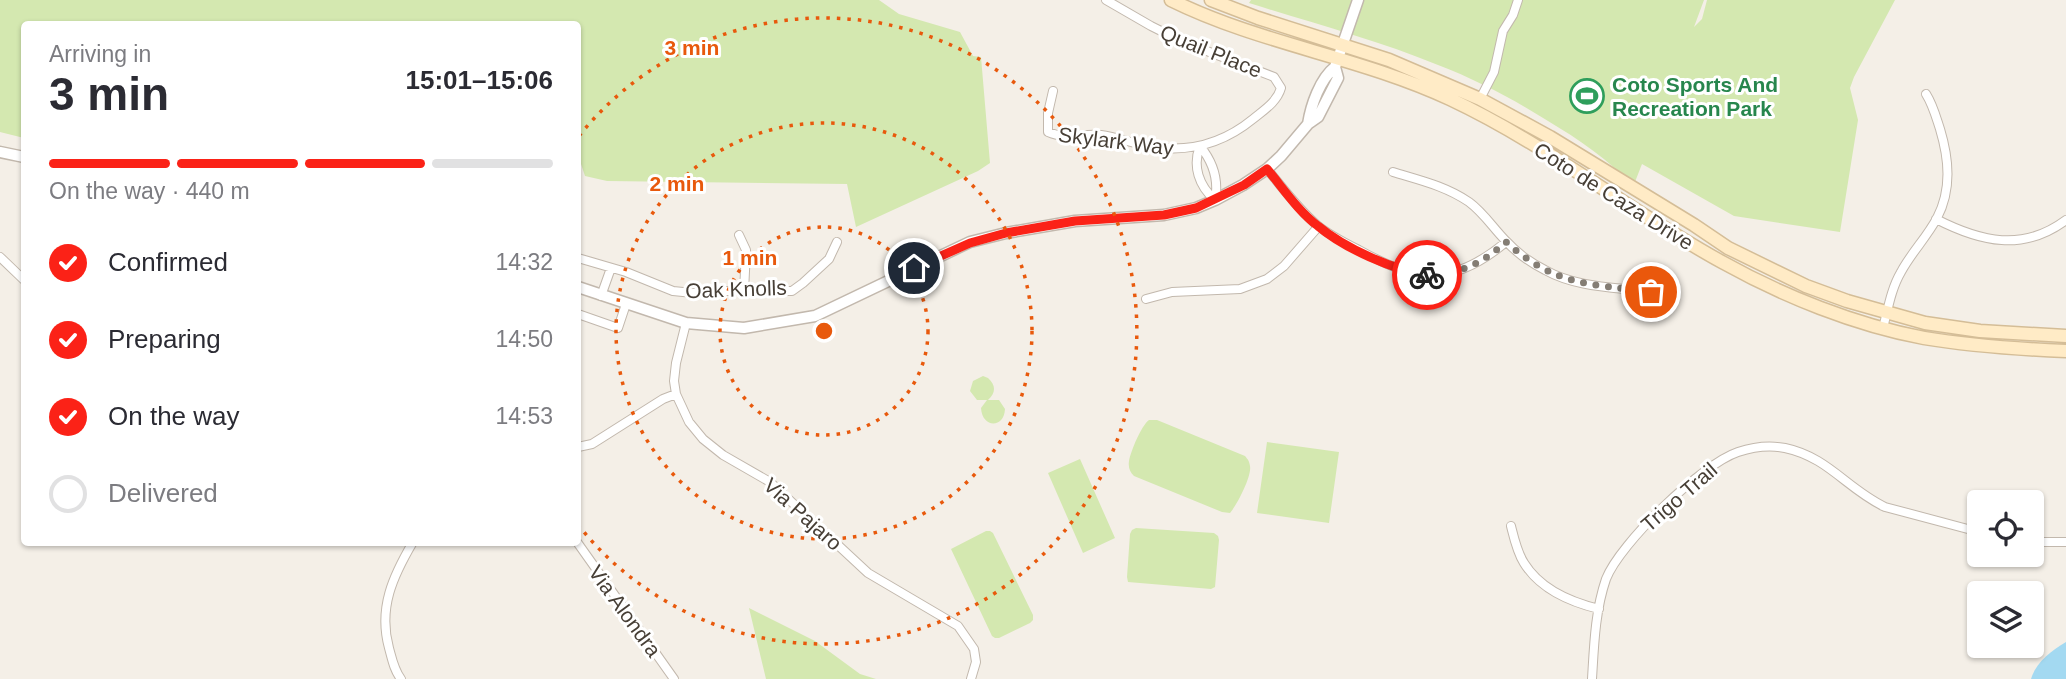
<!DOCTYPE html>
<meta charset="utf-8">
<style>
:root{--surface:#fff;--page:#f7f7f7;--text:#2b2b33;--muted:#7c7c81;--line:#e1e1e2;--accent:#fb2217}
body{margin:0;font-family:Helvetica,sans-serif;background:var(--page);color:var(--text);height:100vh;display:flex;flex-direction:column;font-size:26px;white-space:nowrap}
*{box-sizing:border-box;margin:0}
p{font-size:23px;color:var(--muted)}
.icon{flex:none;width:38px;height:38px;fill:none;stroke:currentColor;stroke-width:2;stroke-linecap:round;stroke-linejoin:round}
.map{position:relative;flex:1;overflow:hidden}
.drawer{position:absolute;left:21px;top:21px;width:560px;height:525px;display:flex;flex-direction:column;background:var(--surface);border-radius:7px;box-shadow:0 2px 5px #0004}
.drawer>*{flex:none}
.buttons{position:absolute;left:1967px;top:490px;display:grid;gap:14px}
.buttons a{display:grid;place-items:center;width:77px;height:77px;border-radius:7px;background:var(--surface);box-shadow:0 2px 5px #0004;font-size:35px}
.pin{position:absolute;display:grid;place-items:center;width:60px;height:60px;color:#fff;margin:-30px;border:4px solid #fff;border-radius:50%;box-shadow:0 2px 7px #0007}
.courier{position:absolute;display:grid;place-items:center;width:70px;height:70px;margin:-35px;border:5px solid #fb2217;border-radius:50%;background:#fff;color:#222;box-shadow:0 2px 9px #0007}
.overview em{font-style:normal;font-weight:600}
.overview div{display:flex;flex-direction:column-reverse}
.overview{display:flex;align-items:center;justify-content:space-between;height:119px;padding:0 28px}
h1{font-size:46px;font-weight:600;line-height:52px}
.bar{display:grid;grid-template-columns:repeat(4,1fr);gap:10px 7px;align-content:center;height:84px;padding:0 28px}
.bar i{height:9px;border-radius:5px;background:var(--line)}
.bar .on{background:var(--accent)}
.bar p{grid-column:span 4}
ol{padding:0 28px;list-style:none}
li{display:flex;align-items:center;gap:21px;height:77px}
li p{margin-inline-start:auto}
li .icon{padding:7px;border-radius:50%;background:var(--accent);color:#fff;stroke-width:4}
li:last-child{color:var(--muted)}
li i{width:38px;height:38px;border:4px solid var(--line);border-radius:50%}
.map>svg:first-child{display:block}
.green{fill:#d4e8b0}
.water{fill:#a3d9f1}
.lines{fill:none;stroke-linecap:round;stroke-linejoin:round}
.minor-casing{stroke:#c2b8ad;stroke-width:10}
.tertiary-casing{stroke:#c2b8ad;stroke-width:13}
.secondary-casing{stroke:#d4bd97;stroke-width:15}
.minor{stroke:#fff;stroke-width:8}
.tertiary{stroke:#fff;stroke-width:10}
.secondary{stroke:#ffebc6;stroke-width:12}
.done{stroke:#847d74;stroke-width:7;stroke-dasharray:0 12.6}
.route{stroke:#fb2217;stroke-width:9}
.ring{fill:none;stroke:#e8590c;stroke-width:3.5;stroke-dasharray:3.5 7}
.labels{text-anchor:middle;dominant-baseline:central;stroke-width:6;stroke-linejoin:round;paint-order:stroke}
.street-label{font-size:21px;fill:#473f36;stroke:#fff}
.leisure-label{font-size:21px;font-weight:bold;fill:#27864d;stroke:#fff;text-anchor:start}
.centre{fill:#e8590c;stroke:#fff;stroke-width:3.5}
.ring-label{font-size:21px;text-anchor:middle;font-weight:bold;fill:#e8590c;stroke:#fff;stroke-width:6;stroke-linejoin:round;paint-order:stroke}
</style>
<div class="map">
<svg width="2066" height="679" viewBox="0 0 2066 679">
<rect width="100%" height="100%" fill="#f4efe7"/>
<path class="green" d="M 0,0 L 879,0 L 899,14 L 960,32 L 973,56 L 981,57 L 990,163 L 978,171 L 856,227 L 847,184 L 607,181 L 585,176 L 578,155 L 578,24 L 24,24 L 24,138 L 0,132 Z
M 1251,0 L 1704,0 L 1694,27 L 1702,19 L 1707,0 L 1895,0 L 1854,77 L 1850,88 L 1858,120 L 1840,232 L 1734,216 L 1642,164 L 1633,187 C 1610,160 1578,139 1548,121 C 1513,99 1477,80 1438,65 C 1377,40 1312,23 1249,3 Z
M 983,376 L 988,378 C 996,385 996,393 988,400 L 999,400 L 1005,409 C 1004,429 982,428 981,408 L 987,400 L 977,400 L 970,391 L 973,381 Z
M 1149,420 L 1157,420 L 1245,456 C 1248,460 1249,460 1250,466 C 1252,476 1237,505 1230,513 L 1222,512 L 1134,476 C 1130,472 1128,468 1129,461 C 1131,451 1141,426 1149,420 Z
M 1267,442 L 1339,452 L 1329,523 L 1257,513 Z
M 1080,459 L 1115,538 L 1083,553 L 1048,473 Z
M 1136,528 L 1214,533 L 1218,536 L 1219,540 L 1215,587 L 1211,589 L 1128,582 L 1127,577 L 1130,534 L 1132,530 Z
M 986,531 L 990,531 L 993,533 L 1033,615 L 1033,620 L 1030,623 L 999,638 L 995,638 L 992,636 L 951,549 Z
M 749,608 L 815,641 L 860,674 L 876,679 L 766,679 Z"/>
<path class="water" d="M 2066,642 L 2066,679 L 2031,679 C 2036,662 2051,651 2066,642 Z"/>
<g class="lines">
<g class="minor-casing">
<path id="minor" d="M 1053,91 L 1048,113 L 1048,132 C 1066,140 1082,133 1101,135 C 1115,137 1129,142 1143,145 C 1184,154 1220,146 1253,119 C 1264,110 1277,102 1281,88 L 1274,77 L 1181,41 L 1151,26 L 1106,0
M 1480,99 L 1494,72 L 1503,31 L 1513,15 L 1518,0
M 1200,146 C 1213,162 1219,180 1215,200 C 1199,186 1192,166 1200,146 Z
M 1267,169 C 1283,188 1298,209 1317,225 C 1329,235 1345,243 1359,250 C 1418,283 1453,286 1506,242
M 1393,172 C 1419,180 1446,186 1469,202 C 1484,213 1493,228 1506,241 C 1517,253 1531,263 1545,270 C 1577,288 1616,287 1651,292
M 1936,219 C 1981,242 2023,252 2066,220
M 739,235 L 746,250 L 744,292
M 0,257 L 24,280
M 578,258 L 626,272 L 673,291 L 693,293 L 717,291 L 792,291 L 803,283 L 829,259 L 837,242
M 601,296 L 611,268
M 1146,299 L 1172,292 L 1240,289 L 1267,279 L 1284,266 L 1318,227
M 578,314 L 618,328 L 626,304
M 686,323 L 676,363 L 674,381 L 676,394 L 689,422 L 703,439 L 723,455 L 770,482 L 868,573 L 958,626 L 974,649 L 976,662 L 971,679
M 1883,328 C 1888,309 1891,289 1901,272 C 1911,253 1927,237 1937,218 C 1952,189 1949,159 1940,129 C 1936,117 1933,105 1926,94
M 578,447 L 592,444 L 663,399 L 676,394
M 1511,526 C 1514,538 1517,552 1524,563 C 1540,589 1570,602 1599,609
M 577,542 L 674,679
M 2032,542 L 2066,542
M 401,679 C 394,670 392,659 389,648 C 378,608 393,576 413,542
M 1592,679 C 1594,646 1595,611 1606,579 C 1620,543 1702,464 1738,452 C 1753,447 1770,445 1785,448 C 1828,457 1847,489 1885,507 L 1979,532"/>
</g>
<g class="tertiary-casing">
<path id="tertiary" d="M 1308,124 C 1311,105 1320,79 1335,67 L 1358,0
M 0,152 L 24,157
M 578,287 L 686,323 L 744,328 L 815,316 L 970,242 L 1006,233 L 1075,221 L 1164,215 L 1196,208 L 1215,200 L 1243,185 L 1267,169 L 1281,156 L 1308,124 L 1318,117 L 1338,78 L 1335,67"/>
</g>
<g class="secondary-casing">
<path id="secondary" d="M 1171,0 C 1260,44 1360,57 1450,99 C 1546,144 1629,211 1722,262 C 1783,296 1855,325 1924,338 C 1971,346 2018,349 2066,351
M 1211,0 L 1258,18 L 1389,60 L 1480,99 L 1550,137 L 1694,225 L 1728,248 L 1806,286 L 1847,301 L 1925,323 L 1980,331 L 2066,336"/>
</g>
<use href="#minor" class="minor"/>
<use href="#tertiary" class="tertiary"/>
<use href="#secondary" class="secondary"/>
</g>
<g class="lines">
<path class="done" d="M 1427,275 C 1463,273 1479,265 1506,242 C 1557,287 1588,283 1651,292"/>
<path class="route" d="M 914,268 L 970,243 L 1006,233 L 1075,221 L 1164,215 L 1196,208 L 1244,185 L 1267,169 C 1283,188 1298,211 1318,226 C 1344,248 1393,270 1427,275"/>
</g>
<g class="ring">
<circle cx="824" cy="331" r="104"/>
<circle cx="824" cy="331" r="208"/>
<path d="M579 136A313 313 0 1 1 579 526"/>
</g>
<defs>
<g id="stadium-ring" transform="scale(1.75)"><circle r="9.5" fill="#fff" stroke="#2e9e5b" stroke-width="1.5"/><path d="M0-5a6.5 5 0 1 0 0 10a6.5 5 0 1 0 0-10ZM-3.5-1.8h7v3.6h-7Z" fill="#2e9e5b"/></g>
</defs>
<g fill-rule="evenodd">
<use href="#stadium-ring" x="1587" y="96"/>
</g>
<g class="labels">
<g class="street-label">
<text transform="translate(1211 51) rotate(22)">Quail Place</text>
<text transform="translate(1116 141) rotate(7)">Skylark Way</text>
<text transform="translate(1614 196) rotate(32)">Coto de Caza Drive</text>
<text transform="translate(736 289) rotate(-2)">Oak Knolls</text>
<text transform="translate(1679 497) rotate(-41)">Trigo Trail</text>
<text transform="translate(803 514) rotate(42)">Via Pajaro</text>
<text transform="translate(625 611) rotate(54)">Via Alondra</text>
</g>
<g class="leisure-label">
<text x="1612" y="84">Coto Sports And<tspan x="1612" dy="24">Recreation Park</tspan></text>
</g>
</g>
<circle cx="824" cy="331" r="10" class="centre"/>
<g class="ring-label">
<text x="692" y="55">3 min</text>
<text x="677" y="191">2 min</text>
<text x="750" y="265">1 min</text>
</g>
</svg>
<div class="buttons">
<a><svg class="icon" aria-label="locate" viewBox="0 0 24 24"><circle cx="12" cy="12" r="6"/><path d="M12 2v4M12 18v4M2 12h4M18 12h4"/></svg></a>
<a><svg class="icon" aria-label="layers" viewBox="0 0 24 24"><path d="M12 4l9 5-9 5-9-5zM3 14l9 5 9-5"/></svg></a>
</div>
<div class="pin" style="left:1651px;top:292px;background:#ea580c"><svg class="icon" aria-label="bag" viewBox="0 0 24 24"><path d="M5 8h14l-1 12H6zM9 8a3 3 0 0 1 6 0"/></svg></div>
<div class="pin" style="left:914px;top:268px;background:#1f2937"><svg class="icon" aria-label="home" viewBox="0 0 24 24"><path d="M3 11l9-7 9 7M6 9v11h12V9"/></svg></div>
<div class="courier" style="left:1427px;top:275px"><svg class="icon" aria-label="bike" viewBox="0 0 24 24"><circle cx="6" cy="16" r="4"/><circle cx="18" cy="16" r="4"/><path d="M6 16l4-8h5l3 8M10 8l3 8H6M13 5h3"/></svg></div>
<section class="drawer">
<div class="overview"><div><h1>3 min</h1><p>Arriving in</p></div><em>15:01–15:06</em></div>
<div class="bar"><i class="on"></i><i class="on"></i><i class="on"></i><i></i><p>On the way · 440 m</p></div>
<ol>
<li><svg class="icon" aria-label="check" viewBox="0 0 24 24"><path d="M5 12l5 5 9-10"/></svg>Confirmed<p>14:32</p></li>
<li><svg class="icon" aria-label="check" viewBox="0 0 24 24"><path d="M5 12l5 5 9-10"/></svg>Preparing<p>14:50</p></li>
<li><svg class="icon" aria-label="check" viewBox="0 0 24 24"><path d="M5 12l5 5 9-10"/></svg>On the way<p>14:53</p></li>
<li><i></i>Delivered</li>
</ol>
</section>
</div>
